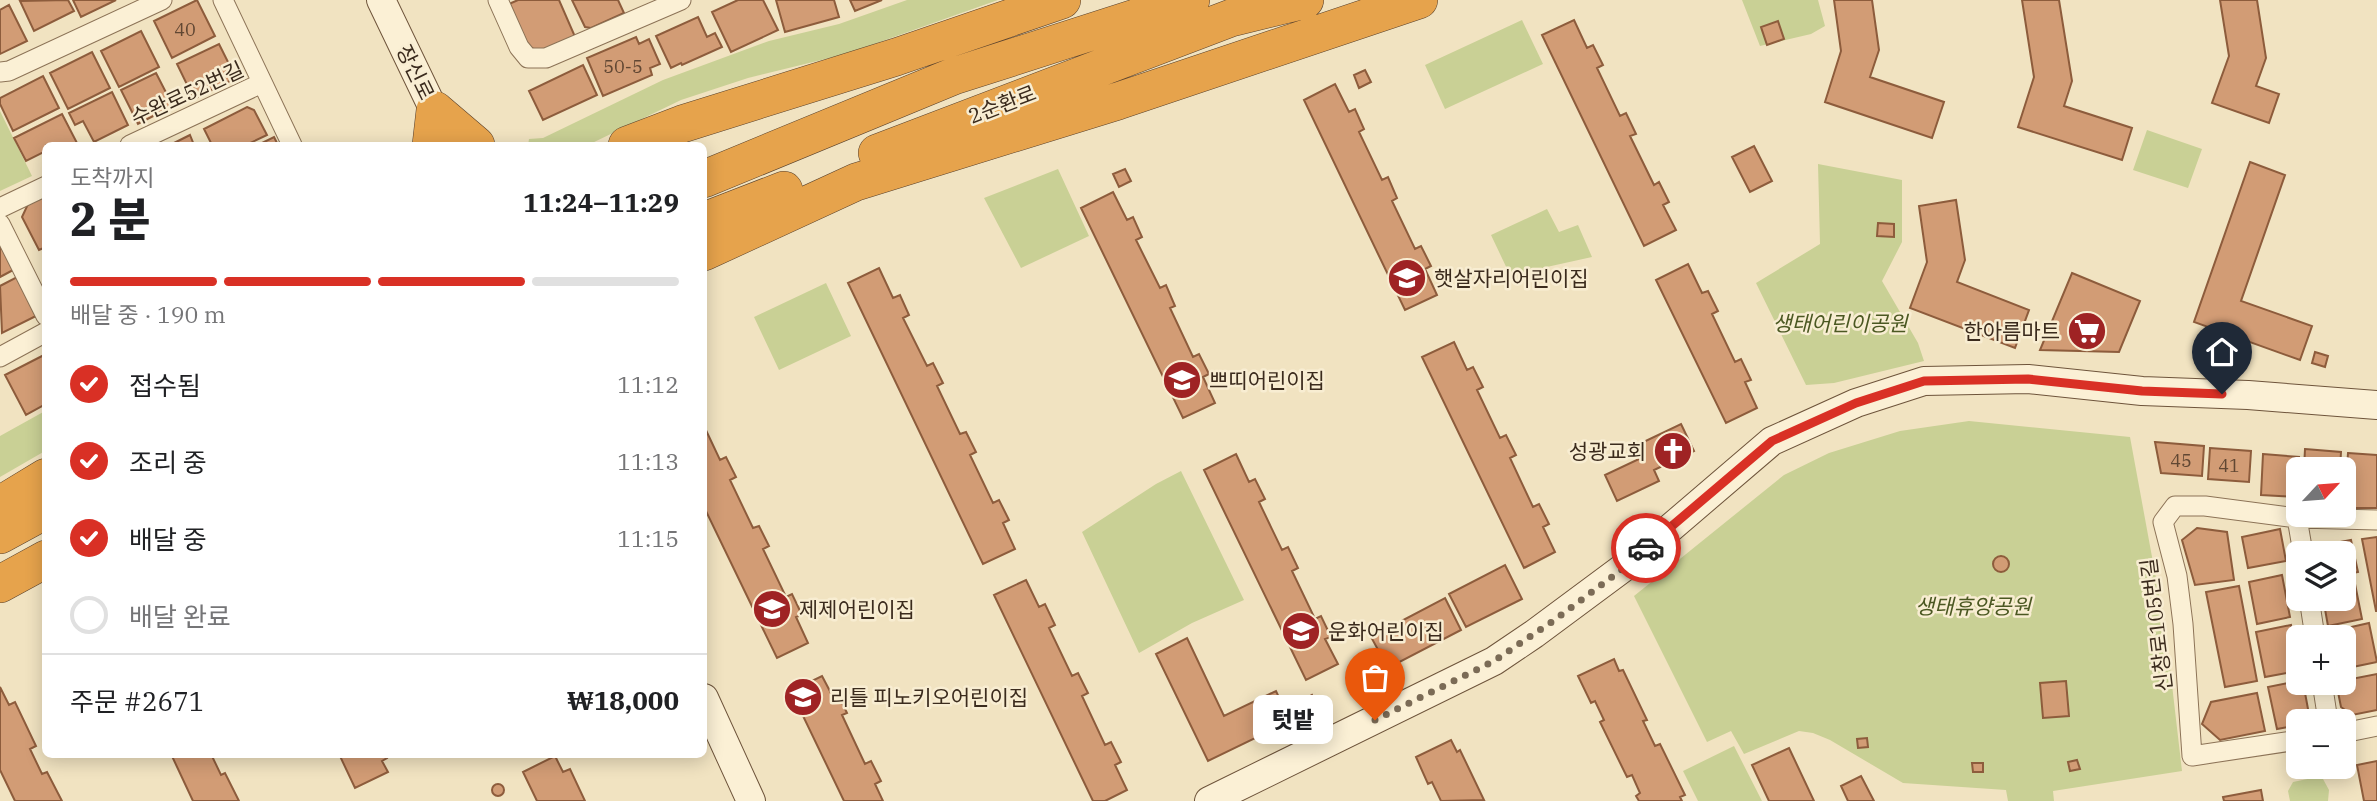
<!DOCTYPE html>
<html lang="ko">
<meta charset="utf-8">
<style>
:root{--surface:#fff;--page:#f2f2f2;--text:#202124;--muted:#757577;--line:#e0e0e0;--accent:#d93025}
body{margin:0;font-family:"IBM Plex Serif","Noto Sans KR",serif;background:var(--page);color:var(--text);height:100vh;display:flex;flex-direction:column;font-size:26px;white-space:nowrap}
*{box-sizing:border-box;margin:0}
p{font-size:23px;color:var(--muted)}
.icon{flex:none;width:38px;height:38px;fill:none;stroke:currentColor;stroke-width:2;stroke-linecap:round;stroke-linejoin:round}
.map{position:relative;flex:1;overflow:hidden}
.panel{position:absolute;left:42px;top:142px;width:665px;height:616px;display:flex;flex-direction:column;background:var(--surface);border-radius:10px;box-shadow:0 4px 18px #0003}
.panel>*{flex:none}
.needle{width:46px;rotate:64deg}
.controls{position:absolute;left:2286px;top:457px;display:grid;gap:14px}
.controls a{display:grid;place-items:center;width:70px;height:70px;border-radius:10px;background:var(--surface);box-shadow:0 4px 18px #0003;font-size:35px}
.pin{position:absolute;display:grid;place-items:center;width:60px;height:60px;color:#fff;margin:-72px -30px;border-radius:50% 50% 50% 0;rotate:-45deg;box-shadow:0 0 7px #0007}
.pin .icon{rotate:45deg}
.courier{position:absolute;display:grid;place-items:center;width:70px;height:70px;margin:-35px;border:5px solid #d93025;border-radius:50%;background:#fff;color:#222;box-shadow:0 2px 9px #0007}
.bubble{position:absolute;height:49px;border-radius:10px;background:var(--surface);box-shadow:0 4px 18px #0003;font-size:23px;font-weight:800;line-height:49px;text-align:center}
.summary em{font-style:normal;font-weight:800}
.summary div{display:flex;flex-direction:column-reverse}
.summary{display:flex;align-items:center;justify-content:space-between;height:119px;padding:0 28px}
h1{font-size:46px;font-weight:800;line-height:52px}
.bar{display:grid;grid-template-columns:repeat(4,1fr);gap:10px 7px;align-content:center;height:84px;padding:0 28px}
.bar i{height:9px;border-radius:5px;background:var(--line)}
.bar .current{background:var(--accent)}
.bar p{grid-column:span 4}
.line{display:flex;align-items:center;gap:18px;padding:0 28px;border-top:2px solid var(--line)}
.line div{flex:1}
ol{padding:0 28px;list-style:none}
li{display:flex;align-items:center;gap:21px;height:77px}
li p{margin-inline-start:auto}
li .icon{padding:7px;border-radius:50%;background:var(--accent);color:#fff;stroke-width:4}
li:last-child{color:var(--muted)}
li i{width:38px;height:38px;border:4px solid var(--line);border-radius:50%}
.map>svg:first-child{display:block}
.green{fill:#c9d095}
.building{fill:#d29c75;stroke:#8d5c3c;stroke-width:2}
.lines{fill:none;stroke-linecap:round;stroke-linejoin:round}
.street-casing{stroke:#8c7357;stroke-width:21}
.secondary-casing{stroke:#6e543b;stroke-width:30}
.highway-casing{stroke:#59412c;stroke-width:38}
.street{stroke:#fbf0d5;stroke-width:19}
.secondary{stroke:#fbf0d5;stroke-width:28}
.highway{stroke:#e6a34c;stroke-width:37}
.done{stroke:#7b6b56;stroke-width:7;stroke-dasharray:0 12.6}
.route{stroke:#d93025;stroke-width:9}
.labels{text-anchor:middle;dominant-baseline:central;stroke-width:5;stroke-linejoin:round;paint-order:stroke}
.number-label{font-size:18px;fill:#614733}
.street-label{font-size:21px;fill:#3b2b1d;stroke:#f8edd2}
.poi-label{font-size:21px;fill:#3b2b1d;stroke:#f8edd2;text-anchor:start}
.park-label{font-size:21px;font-style:italic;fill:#4b5822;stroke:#f8edd2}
</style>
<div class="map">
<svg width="2377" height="801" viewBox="0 0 2377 801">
<rect width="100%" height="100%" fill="#f1e3c1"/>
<path class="green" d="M 907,0 L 998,0 L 846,54 L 748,78 L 681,100 L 588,145 L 528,145 L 529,139 L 543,138 L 663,80 L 769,41 L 839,24 Z
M 1742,0 L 1818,0 L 1825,26 L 1811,34 L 1760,46 Z
M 1522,20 L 1543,64 L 1445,109 L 1425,65 Z
M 0,111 L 32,176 L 0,191 Z
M 2147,130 L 2202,149 L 2188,188 L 2133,170 Z
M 1818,164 L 1902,180 L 1902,242 L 1882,281 L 1918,343 L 1924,361 L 1834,383 L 1806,385 L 1756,283 L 1820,244 Z
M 1058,169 L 1089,236 L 1021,268 L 984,198 Z
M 1547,209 L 1559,232 L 1578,225 L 1592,257 L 1510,275 L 1491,235 Z
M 826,283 L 851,336 L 779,370 L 754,317 Z
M 45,411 L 45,451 L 0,477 L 0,436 Z
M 1969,421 L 2130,437 L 2166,633 L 2182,771 L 2053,791 L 2054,801 L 2008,801 L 2006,790 L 1903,783 L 1830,740 L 1813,733 L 1799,731 L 1744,754 L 1731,731 L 1707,742 L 1634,596 L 1784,475 L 1829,453 L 1900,431 Z
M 1181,471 L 1244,600 L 1192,623 L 1139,653 L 1082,532 L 1156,484 Z
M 1734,746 L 1762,801 L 1698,801 L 1683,771 Z
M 2317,777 L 2323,779 L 2329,790 L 2328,801 L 2290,801 L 2288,791 L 2293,782 Z"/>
<path class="building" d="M 68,0 L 74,11 L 34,31 L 20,1 Z
M 73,0 L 116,0 L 81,17 Z
M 197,0 L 215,36 L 172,58 L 154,21 Z
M 518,0 L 559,0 L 576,39 L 543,53 L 529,47 L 509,4 Z
M 572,0 L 618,0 L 624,13 L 591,28 L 585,27 Z
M 738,0 L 763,0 L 778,30 L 731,52 L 712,12 Z
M 776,0 L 834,0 L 839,17 L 785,32 Z
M 850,0 L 882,0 L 855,11 Z
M 1834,0 L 1872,0 L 1879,50 L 1870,77 L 1944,102 L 1932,138 L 1825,102 L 1841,51 Z
M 2022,0 L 2059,0 L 2072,81 L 2064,106 L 2132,128 L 2122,160 L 2018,127 L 2034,77 Z
M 2220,0 L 2257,0 L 2266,58 L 2256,86 L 2279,94 L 2269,123 L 2212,103 L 2229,56 Z
M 9,5 L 27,41 L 0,54 L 0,10 Z
M 698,17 L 707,37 L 715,33 L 722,47 L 682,65 L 681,63 L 671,68 L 656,36 Z
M 1574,20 L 1587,48 L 1593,45 L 1603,65 L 1597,68 L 1620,116 L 1626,113 L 1636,134 L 1630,136 L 1654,185 L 1659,182 L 1669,202 L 1663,205 L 1676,230 L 1644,246 L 1542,35 Z
M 1778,21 L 1784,39 L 1767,45 L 1761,27 Z
M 141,31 L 159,67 L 119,87 L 101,51 Z
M 636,37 L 639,44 L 649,39 L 660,64 L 650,68 L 652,75 L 603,96 L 587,58 Z
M 219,44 L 236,78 L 194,99 L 177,64 Z
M 92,52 L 110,88 L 68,109 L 50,73 Z
M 583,65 L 597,95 L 543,120 L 529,91 Z
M 1365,70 L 1371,82 L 1359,88 L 1354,75 Z
M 156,73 L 173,106 L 138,124 L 121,90 Z
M 43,76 L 59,108 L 13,131 L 0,104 L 0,98 Z
M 1335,84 L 1349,112 L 1355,109 L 1364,129 L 1359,132 L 1382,180 L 1388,177 L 1397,198 L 1392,201 L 1415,249 L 1421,246 L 1431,266 L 1425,269 L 1437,295 L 1405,310 L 1304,100 Z
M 112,92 L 128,125 L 94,142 L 83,121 L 75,125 L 69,113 Z
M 247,107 L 254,110 L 267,135 L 246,145 L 212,145 L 204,129 Z
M 62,114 L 78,145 L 46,145 L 46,151 L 26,161 L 14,138 Z
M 190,135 L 194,145 L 170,145 Z
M 274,137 L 278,145 L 258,145 Z
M 1754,146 L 1772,181 L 1750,192 L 1732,157 Z
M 2250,162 L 2285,175 L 2241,301 L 2312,326 L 2300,360 L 2194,322 Z
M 1125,169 L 1131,181 L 1119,187 L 1113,174 Z
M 1113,192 L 1127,220 L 1133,217 L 1142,237 L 1136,240 L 1160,288 L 1166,285 L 1175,306 L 1170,308 L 1193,357 L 1199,354 L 1209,374 L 1203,377 L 1215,403 L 1183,418 L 1081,208 Z
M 46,194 L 46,247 L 39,250 L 22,217 L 29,202 Z
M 1956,200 L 1965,260 L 1957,282 L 2029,310 L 2015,348 L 1910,308 L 1927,262 L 1919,206 Z
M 1878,223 L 1894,224 L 1894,237 L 1877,236 Z
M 0,240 L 15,269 L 0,277 Z
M 1688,264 L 1702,293 L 1708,291 L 1718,311 L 1712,314 L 1735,362 L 1741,359 L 1751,380 L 1745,382 L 1757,408 L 1726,423 L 1656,280 Z
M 879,268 L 893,298 L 900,295 L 909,315 L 903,318 L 927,366 L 933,363 L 943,383 L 937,386 L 960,434 L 966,432 L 976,452 L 970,455 L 993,503 L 999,500 L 1009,520 L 1003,523 L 1015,549 L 983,564 L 848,283 Z
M 2072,273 L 2140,301 L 2119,352 L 2040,350 Z
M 19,276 L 38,315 L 2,333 L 0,286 Z
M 1454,342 L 1467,370 L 1473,367 L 1483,387 L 1477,390 L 1500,438 L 1506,435 L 1516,455 L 1510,458 L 1533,507 L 1539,504 L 1549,524 L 1543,527 L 1555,552 L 1524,568 L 1422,357 Z
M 2315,352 L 2328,356 L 2325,367 L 2312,363 Z
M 46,354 L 46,404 L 26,415 L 5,375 Z
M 1681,424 L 1694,451 L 1654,470 L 1659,481 L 1617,501 L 1605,475 L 1639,459 L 1633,447 Z
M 704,426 L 720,460 L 726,457 L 736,477 L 730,480 L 753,528 L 759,526 L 769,546 L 763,549 L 786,597 L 792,594 L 802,615 L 796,617 L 808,643 L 777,658 L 704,507 Z
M 2155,442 L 2204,446 L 2202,476 L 2161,473 Z
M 2210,448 L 2251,451 L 2249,482 L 2208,479 Z
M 2305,449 L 2341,452 L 2340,469 L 2304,469 Z
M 2348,453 L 2377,455 L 2377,508 L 2344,508 Z
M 1236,454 L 1249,482 L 1255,479 L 1265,499 L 1259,502 L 1282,550 L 1288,547 L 1298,568 L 1292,571 L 1315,619 L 1321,616 L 1331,637 L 1325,639 L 1338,664 L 1306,680 L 1204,470 Z
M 2263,454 L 2299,457 L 2296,497 L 2261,495 Z
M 2197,528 L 2227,532 L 2234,580 L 2195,585 L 2182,540 Z
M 2280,529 L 2286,561 L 2248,568 L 2242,537 Z
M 2377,537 L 2377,611 L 2376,611 L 2362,539 Z
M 2351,540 L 2358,572 L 2343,575 L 2343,553 L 2315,553 L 2314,547 Z
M1993 564a8 8 0 1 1 16 0a8 8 0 1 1-16 0Z
M 1505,565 L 1522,599 L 1466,627 L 1449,594 Z
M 2282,575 L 2290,617 L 2257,624 L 2249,582 Z
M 1026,580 L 1039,607 L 1045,604 L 1055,625 L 1049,628 L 1072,676 L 1078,673 L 1088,693 L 1082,696 L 1105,745 L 1111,742 L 1121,762 L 1115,765 L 1127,790 L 1105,801 L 1093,801 L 994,595 Z
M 2355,584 L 2362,619 L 2328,626 L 2323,598 L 2343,598 L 2343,586 Z
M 2239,586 L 2257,681 L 2225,687 L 2206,592 Z
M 1445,598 L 1461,630 L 1388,668 L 1371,637 Z
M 2369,623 L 2377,662 L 2343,669 L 2343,637 L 2339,637 L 2338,630 Z
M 2291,625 L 2298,671 L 2265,677 L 2256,632 Z
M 1187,638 L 1224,716 L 1276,691 L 1290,721 L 1208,761 L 1156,654 Z
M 1614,659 L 1619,671 L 1623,670 L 1647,720 L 1643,721 L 1655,746 L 1660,744 L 1685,795 L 1680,797 L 1682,801 L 1639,801 L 1636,796 L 1640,793 L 1632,775 L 1627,777 L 1600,722 L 1604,720 L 1595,701 L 1591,703 L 1578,676 Z
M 1362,670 L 1366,678 L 1354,685 L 1350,676 Z
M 2377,674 L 2377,710 L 2352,715 L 2341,707 L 2336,682 Z
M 822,676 L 832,695 L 837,692 L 847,713 L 842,715 L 865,764 L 871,761 L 881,781 L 875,784 L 883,801 L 844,801 L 791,691 Z
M 2066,681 L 2069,716 L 2043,718 L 2040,683 Z
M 2298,681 L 2303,682 L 2308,709 L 2303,721 L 2298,721 L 2298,725 L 2277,729 L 2268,687 Z
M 0,687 L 9,705 L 15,702 L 36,746 L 30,749 L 42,774 L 47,772 L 62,801 L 15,801 L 0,770 Z
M 2257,693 L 2265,731 L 2220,740 L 2202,724 L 2211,702 Z
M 1312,695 L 1317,704 L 1305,710 L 1300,702 Z
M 1867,738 L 1868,747 L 1858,748 L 1857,739 Z
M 1451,740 L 1457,752 L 1460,750 L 1484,800 L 1441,801 L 1432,782 L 1428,784 L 1416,757 Z
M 1789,748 L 1814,801 L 1769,801 L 1752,765 Z
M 171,754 L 211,754 L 221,775 L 225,773 L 239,801 L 193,801 Z
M 339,754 L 385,754 L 387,758 L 382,761 L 388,772 L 355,788 Z
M 555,756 L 563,772 L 570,769 L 585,801 L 537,801 L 523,772 Z
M 2077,760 L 2080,769 L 2070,771 L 2068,762 Z
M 2377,761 L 2377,801 L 2364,801 L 2357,765 Z
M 1972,763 L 1983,763 L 1983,772 L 1973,772 Z
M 1861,776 L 1874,801 L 1848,801 L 1841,786 Z
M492 790a6 6 0 1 1 12 0a6 6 0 1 1-12 0Z
M 2261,790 L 2263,801 L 2224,801 L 2223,797 Z"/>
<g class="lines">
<g class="street-casing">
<path id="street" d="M 223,0 L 292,145
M 498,0 L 519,47 L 528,58 L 546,58 L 681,0
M 0,72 L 9,71 L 162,0
M 130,145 L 262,83
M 0,208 L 46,186
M 0,224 L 46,316
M 0,357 L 46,332
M 2297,518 L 2303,553
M 2309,598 L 2315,637
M 2322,682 L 2328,721
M 2343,733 L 2377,726
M 2298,740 L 2192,756 L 2183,624 L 2177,576 L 2163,522 L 2175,506 L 2205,506 L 2297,518 L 2377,520"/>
</g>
<g class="secondary-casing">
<path id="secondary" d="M 381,0 L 442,127
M 704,698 L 751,801
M 1209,801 L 1494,661 L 1534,634 L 1627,565 L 1772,441 L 1856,403 L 1924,381 L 2028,379 L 2142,391 L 2248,395 L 2377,405"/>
</g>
<g class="highway-casing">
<path id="highway" d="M 435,110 L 476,145
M 431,145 L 435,110
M 627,145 L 682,124 L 896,57 L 1062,0
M 877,153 L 1231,18 L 1305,0
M 704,179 L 954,76 L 1191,0
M 704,221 L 784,190
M 704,252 L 856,182 L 1118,101 L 1419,0
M 0,505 L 46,477
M 0,535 L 46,510
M 0,584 L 46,559"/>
</g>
<use href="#street" class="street"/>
<use href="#secondary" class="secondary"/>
<use href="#highway" class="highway"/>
</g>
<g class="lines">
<path class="done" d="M 1375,720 L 1494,661 L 1553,621 L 1628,565 L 1646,548"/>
<path class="route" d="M 1646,548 L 1772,441 L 1856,403 L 1924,381 L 2028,379 L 2142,391 L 2222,394"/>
</g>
<defs>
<g id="school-disc" transform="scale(2.0125)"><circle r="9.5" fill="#9f2324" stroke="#f8edd2"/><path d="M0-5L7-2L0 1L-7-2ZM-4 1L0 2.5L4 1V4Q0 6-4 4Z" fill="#fff"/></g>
<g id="supermarket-disc" transform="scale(2.0125)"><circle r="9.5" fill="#9f2324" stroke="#f8edd2"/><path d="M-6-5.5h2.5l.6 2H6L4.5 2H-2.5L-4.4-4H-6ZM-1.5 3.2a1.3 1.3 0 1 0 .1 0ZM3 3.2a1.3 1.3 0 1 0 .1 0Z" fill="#fff"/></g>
<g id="church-disc" transform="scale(2.0125)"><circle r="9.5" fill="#9f2324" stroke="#f8edd2"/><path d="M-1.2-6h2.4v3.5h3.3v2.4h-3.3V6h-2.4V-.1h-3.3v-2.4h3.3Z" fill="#fff"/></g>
</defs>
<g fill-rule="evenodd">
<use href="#school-disc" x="1407" y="278"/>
<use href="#supermarket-disc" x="2087" y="331"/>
<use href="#school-disc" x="1182" y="380"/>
<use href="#church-disc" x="1673" y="451"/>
<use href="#school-disc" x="772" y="609"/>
<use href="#school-disc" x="1301" y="631"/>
<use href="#school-disc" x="803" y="697"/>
</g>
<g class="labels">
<g class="number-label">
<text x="185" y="29">40</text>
<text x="623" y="66">50-5</text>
<text x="2181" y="460">45</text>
<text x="2229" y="465">41</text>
</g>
<g class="street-label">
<text transform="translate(416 72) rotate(64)">장신로</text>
<text transform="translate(187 93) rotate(-25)">수완로52번길</text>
<text transform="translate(1002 104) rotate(-21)">2순환로</text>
<text transform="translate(2156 625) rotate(-97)">신창로105번길</text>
</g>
<g class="poi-label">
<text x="1434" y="278">햇살자리어린이집</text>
<text x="2060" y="331" text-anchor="end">한아름마트</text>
<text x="1209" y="380">쁘띠어린이집</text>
<text x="1646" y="451" text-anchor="end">성광교회</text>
<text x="799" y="609">제제어린이집</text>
<text x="1328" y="631">운화어린이집</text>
<text x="830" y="697">리틀 피노키오어린이집</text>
</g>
<g class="park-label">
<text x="1840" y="323">생태어린이공원</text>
<text x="1973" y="606">생태휴양공원</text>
</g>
</g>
</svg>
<div class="controls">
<a><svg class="needle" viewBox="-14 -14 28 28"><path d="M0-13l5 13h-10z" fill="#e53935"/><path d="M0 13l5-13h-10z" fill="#757577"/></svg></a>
<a><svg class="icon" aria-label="layers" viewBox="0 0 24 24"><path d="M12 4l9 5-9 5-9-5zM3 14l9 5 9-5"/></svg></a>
<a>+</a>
<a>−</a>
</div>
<div class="pin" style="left:1375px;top:720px;background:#ea580c"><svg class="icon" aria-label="bag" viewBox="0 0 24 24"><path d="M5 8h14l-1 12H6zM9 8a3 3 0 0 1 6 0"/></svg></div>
<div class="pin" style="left:2222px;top:394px;background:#1f2937"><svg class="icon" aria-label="home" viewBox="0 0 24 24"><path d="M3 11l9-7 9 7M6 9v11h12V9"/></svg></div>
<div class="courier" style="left:1646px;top:548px"><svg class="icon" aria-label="car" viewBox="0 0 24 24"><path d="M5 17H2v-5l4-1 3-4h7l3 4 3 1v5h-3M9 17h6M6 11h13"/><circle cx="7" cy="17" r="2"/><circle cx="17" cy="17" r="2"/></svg></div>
<div class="bubble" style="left:1253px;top:695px;width:80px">텃밭</div>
<section class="panel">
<div class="summary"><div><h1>2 분</h1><p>도착까지</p></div><em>11:24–11:29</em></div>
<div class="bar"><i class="current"></i><i class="current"></i><i class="current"></i><i></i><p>배달 중 · 190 m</p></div>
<ol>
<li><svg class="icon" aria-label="check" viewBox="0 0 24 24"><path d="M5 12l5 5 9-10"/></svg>접수됨<p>11:12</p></li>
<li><svg class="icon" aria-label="check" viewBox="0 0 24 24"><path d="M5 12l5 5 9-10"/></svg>조리 중<p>11:13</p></li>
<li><svg class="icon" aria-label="check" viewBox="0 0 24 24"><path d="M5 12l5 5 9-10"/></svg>배달 중<p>11:15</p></li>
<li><i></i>배달 완료</li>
</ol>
<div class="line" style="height:91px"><div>주문 #2671</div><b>₩18,000</b></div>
</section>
</div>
